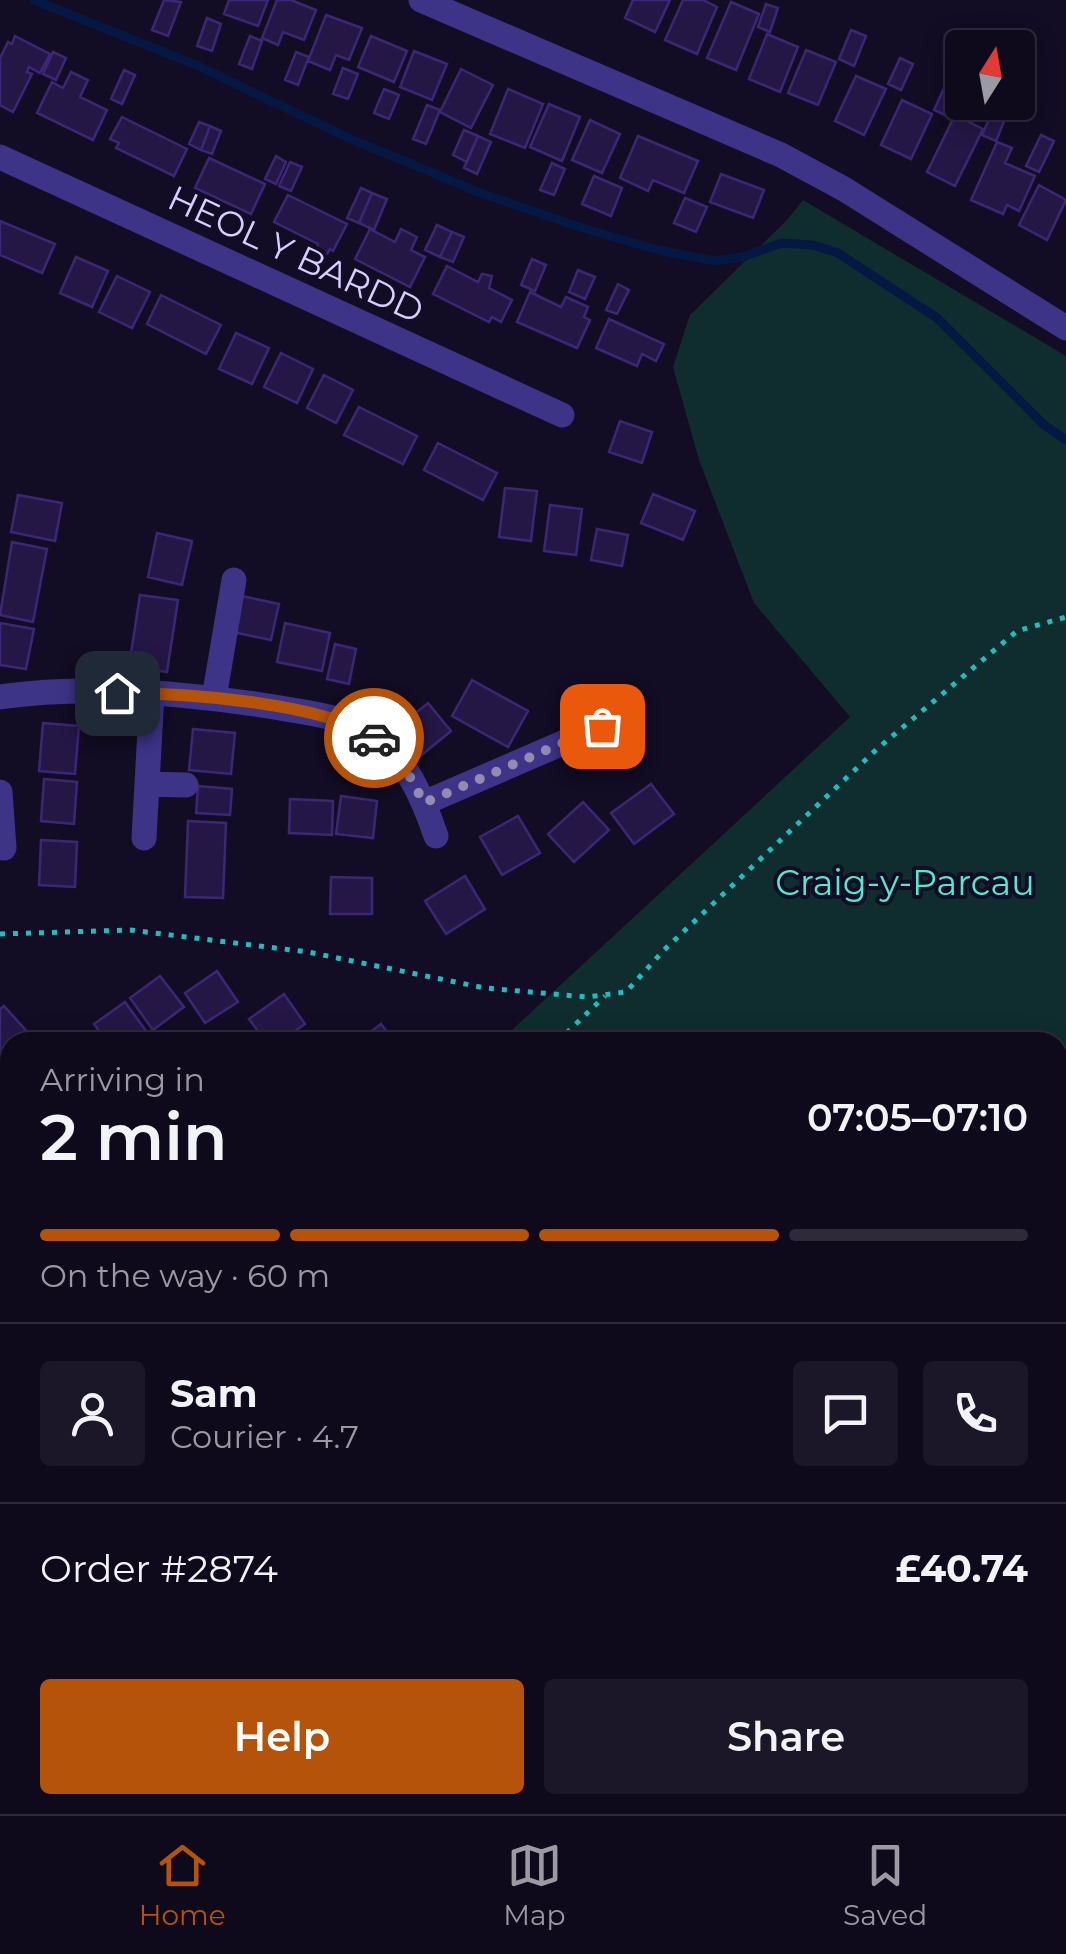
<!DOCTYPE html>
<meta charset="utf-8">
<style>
:root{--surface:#0e091b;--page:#1c1728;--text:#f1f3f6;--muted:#9b9aa3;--line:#2e2a3a;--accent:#b45309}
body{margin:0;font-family:Montserrat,sans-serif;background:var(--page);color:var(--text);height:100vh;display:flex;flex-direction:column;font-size:38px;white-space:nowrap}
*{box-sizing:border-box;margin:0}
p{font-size:32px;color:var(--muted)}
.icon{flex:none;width:55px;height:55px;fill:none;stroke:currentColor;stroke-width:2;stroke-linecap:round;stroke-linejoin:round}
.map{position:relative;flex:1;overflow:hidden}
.details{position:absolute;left:0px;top:1032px;width:1068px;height:782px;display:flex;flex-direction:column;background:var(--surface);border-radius:30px 30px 0 0;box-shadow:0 5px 25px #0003,0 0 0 2px var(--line)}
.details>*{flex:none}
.needle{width:65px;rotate:11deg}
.tools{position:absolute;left:945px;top:30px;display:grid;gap:20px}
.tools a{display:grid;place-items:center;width:90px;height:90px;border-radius:10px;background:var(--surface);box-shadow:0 5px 25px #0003,0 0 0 2px var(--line);font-size:50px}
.pin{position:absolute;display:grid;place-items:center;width:85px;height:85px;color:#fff;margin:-42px;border-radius:20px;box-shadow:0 5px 15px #0006}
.courier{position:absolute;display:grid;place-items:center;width:100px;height:100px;margin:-50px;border:8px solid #b45309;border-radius:50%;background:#fff;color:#222;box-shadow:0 2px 12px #0007}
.overview em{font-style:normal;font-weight:600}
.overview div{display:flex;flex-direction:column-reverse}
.overview{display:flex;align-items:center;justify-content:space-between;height:170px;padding:0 40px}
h1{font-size:65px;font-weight:600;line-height:75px}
.bar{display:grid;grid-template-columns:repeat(4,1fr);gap:15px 10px;align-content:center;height:120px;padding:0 40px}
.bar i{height:12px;border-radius:8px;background:var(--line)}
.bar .selected{background:var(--accent)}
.bar p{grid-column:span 4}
.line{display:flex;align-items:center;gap:25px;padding:0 40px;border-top:2px solid var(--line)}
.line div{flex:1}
.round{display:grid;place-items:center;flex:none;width:105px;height:105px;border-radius:10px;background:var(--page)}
.cta{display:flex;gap:20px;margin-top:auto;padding:20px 40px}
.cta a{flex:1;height:115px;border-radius:10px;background:var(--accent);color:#fff;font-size:40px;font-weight:600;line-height:115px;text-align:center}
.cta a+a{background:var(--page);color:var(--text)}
.tab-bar{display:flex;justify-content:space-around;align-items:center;height:140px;border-top:2px solid var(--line);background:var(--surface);font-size:28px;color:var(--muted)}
.tab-bar a{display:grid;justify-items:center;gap:5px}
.tab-bar .selected{color:var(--accent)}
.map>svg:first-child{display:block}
.green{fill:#0f2d2e}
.water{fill:#051743}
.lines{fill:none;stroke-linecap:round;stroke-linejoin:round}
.stream{stroke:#051743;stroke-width:9}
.building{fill:#241746;stroke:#3c2774;stroke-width:2.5}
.path{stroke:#24bbbd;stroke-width:5;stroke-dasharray:5 8;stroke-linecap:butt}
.minor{stroke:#3d3387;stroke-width:25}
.done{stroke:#938bb2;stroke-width:10;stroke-dasharray:0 18}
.route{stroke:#b45309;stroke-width:12}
.labels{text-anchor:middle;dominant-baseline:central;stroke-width:8;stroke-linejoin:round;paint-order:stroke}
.street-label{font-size:35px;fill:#d8cfff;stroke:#120c24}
.park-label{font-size:35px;fill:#51e9cf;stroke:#120c24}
</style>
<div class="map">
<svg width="1066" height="1814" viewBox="0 0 1066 1814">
<rect width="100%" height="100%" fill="#120c24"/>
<path class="green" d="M 803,200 L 1066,356 L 1066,1814 L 260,1814 L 271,1805 L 1058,1805 L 1058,1042 L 499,1042 L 850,717 L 754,603 L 699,460 L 673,367 L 690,315 L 787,220 Z
M 10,1550 L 10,1805 L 90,1805 L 79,1814 L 0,1814 L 0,1559 Z"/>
<path class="water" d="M 1058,1244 L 1066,1250 L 1066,1371 L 1058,1365 Z
M 90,1805 L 221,1805 L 211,1814 L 79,1814 Z"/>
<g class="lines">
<path class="stream" d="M 34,0 L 196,65 L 351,139 L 481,193 L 579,227 L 658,250 L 715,261 L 742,257 L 782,243 L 813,245 L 838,253 L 937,318 L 1043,424 L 1066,440"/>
</g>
<path class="building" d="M 164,0 L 181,2 L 168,36 L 152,30 Z
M 229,0 L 268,0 L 258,26 L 224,14 Z
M 277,0 L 291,0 L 316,10 L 304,40 L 283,32 L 278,45 L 262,38 Z
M 633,0 L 670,0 L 655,32 L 625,18 Z
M 683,0 L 703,0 L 717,7 L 697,54 L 665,40 Z
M 731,2 L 759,14 L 736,70 L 707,58 Z
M 766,4 L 778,8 L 770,32 L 758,27 Z
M 326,15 L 362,28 L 349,60 L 336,55 L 330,70 L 308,61 Z
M 207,18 L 221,24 L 212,51 L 197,46 Z
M 851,30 L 866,36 L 854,66 L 839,59 Z
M 767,34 L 798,47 L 780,92 L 749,79 Z
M 15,36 L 50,54 L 40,73 L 29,67 L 27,72 L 32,74 L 13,112 L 0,105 L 0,58 L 8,42 L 12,44 Z
M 250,36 L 262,41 L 252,69 L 239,64 Z
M 371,36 L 407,51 L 394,82 L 358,67 Z
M 806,50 L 836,62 L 818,105 L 788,93 Z
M 414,51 L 447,64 L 432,100 L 400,87 Z
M 53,52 L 66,58 L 56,80 L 43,74 Z
M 296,52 L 309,57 L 298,85 L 285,80 Z
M 900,58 L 913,64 L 901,90 L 888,84 Z
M 343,68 L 358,74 L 348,99 L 333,94 Z
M 461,69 L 493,85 L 471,128 L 440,112 Z
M 124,70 L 135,75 L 122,104 L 111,99 Z
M 71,72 L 88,80 L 80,97 L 107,110 L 93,140 L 37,113 L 52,82 L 63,88 Z
M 856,76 L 886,89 L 864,135 L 835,121 Z
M 945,86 L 958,91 L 947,116 L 934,110 Z
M 384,89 L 399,95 L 389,119 L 374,113 Z
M 508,89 L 543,104 L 525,148 L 490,134 Z
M 902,100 L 932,114 L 911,159 L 881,145 Z
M 549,104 L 580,117 L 562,161 L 530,147 Z
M 427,105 L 440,110 L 426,144 L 413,139 Z
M 995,106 L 1008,112 L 996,141 L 982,135 Z
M 955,115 L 983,129 L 955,186 L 927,172 Z
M 122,117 L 187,149 L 174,176 L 116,148 L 119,143 L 110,139 Z
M 590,120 L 620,134 L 602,173 L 572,160 Z
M 199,122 L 210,126 L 201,150 L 189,144 Z
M 210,126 L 221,131 L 212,154 L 201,150 Z
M 464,130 L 478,136 L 467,162 L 453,155 Z
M 1041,135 L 1054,141 L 1039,172 L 1026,166 Z
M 478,136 L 491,142 L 477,174 L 464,168 Z
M 638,136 L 698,161 L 684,193 L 653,180 L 648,191 L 620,178 Z
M 997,142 L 1012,148 L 1005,163 L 1035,176 L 1019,211 L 1007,205 L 1003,214 L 971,200 Z
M 276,156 L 286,162 L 276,184 L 265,179 Z
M 209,158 L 265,184 L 251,214 L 195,188 Z
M 290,162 L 302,167 L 291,191 L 279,186 Z
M 552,163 L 565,169 L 554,195 L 540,190 Z
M 721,174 L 764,190 L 753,218 L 710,202 Z
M 594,176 L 622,188 L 611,216 L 582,204 Z
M 1039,185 L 1066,200 L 1047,240 L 1019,225 Z
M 361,188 L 372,193 L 359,223 L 347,218 Z
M 372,193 L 387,199 L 374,230 L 359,223 Z
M 288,195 L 347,224 L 333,251 L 330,249 L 325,257 L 315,252 L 318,244 L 274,222 Z
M 685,198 L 707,207 L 696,232 L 674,223 Z
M 0,221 L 55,244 L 42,273 L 0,255 Z
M 437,225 L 452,232 L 440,257 L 425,250 Z
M 370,229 L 395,242 L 401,229 L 417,237 L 411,250 L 425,257 L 410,287 L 355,259 Z
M 452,232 L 464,237 L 453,262 L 440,257 Z
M 76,257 L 108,271 L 92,307 L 60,293 Z
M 532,259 L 546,265 L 535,291 L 521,285 Z
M 447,266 L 478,282 L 482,274 L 492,276 L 489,288 L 512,300 L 501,322 L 492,317 L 489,322 L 433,294 Z
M 578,270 L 595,277 L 585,299 L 569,292 Z
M 117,276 L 150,292 L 132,328 L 99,312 Z
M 618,284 L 629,290 L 617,314 L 606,310 Z
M 530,292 L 561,307 L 566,297 L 588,307 L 584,317 L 590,320 L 577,348 L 517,322 Z
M 161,295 L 221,325 L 206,354 L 147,324 Z
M 609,319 L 664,344 L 656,361 L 642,354 L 637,366 L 596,348 Z
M 236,333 L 269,348 L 252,384 L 219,369 Z
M 281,353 L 313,369 L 297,403 L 264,387 Z
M 324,375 L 353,390 L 336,423 L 307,408 Z
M 359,407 L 417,436 L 403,464 L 344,435 Z
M 620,421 L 652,432 L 642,463 L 609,452 Z
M 438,443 L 497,473 L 483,500 L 424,470 Z
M 505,488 L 537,491 L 531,541 L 499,537 Z
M 653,494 L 695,511 L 683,540 L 641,523 Z
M 18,495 L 62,503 L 55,541 L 11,532 Z
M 550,505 L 582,509 L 576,555 L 544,551 Z
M 597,529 L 628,535 L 622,566 L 591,560 Z
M 157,533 L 192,541 L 182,585 L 148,577 Z
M 12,542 L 47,549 L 33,622 L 0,615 Z
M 140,595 L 178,600 L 167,672 L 129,666 Z
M 237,595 L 279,604 L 271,640 L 228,631 Z
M 0,623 L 34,629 L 26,669 L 0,665 Z
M 285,623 L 330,633 L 322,671 L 277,662 Z
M 335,644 L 356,649 L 349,684 L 327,679 Z
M 472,680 L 528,711 L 508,747 L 452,716 Z
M 428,703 L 451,731 L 418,758 L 395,730 Z
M 43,723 L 79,726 L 75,774 L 39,771 Z
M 193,729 L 235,733 L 231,774 L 189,770 Z
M 44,779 L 77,782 L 74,824 L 41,821 Z
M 651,784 L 674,814 L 634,844 L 611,813 Z
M 198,786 L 232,789 L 230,815 L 196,813 Z
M 341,796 L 377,801 L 373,838 L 336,834 Z
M 290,799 L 333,801 L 332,835 L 289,833 Z
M 583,802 L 609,830 L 574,862 L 548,834 Z
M 518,816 L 540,853 L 502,875 L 480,837 Z
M 188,821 L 226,823 L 223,898 L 185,897 Z
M 41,840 L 77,842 L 75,887 L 39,885 Z
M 465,876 L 485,909 L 446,934 L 425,901 Z
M 331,877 L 372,878 L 372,914 L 330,914 Z
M 217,971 L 238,1002 L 205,1023 L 185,993 Z
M 160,976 L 184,1007 L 153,1030 L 130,998 Z
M 284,994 L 305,1024 L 279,1042 L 266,1042 L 249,1019 Z
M 125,1002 L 149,1035 L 139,1042 L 107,1042 L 94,1024 Z
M 4,1006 L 31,1036 L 24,1042 L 10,1042 L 10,1055 L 4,1061 L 0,1057 L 0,1009 Z
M 381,1024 L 395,1042 L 357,1042 Z"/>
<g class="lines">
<path class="path" d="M 0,934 L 130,930 L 308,952 L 485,988 L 587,997 L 626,992 L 664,950 L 877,749 L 1017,631 L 1066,617
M 557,1042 L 605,996
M 1058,1442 L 1066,1447
M 0,1554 L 10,1545
M 260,1814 L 271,1805"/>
<path class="minor" d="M 421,0 L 781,155 L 844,189 L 1066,328
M 0,157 L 562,415
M 0,697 C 88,684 181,693 268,706 C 302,712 341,715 371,734 C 406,758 423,798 436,836
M 214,698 L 234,580
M 147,784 L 186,785
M 0,792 L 4,848
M 424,803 L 602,726
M 144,838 L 152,693
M 0,1117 L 10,1130
M 0,1261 L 10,1253"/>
</g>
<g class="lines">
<path class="done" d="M 374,738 L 403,764 L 424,803 L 602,726"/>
<path class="route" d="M 117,693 C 181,693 324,702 374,738"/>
</g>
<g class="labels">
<g class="street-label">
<text transform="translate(296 254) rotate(25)">HEOL Y BARDD</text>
</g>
<g class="park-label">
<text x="905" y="882">Craig-y-Parcau</text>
</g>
</g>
</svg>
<div class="tools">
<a><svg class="needle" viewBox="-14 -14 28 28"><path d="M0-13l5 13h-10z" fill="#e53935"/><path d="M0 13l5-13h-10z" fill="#9b9aa3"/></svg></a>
</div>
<div class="pin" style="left:602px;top:726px;background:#ea580c"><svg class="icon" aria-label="bag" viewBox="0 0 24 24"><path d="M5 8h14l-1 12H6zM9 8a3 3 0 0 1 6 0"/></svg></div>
<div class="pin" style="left:117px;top:693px;background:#1f2937"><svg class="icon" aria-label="home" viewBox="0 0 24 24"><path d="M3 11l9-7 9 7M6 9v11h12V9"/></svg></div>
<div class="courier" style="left:374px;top:738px"><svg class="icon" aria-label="car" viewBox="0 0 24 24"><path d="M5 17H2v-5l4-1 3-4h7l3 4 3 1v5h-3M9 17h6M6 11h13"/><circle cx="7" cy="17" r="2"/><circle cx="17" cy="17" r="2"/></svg></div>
<section class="details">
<div class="overview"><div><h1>2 min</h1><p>Arriving in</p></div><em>07:05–07:10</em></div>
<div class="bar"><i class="selected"></i><i class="selected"></i><i class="selected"></i><i></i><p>On the way · 60 m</p></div>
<div class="line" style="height:180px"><a class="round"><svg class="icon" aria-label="person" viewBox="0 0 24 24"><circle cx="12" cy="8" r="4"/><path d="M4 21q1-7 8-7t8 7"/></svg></a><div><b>Sam</b><p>Courier · 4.7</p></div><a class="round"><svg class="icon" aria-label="chat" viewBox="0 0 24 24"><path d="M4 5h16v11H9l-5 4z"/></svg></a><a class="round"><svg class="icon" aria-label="phone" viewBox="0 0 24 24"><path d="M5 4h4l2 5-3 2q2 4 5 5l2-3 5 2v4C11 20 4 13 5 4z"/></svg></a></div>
<div class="line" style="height:130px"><div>Order #2874</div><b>£40.74</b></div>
<div class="cta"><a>Help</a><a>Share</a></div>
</section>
</div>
<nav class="tab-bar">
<a class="selected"><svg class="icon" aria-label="home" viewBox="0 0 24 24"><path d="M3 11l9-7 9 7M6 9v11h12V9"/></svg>Home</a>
<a><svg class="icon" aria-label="map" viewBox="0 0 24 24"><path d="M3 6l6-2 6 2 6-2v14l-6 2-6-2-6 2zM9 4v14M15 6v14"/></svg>Map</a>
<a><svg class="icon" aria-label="saved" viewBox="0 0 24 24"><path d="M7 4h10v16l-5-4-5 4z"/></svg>Saved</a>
</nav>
